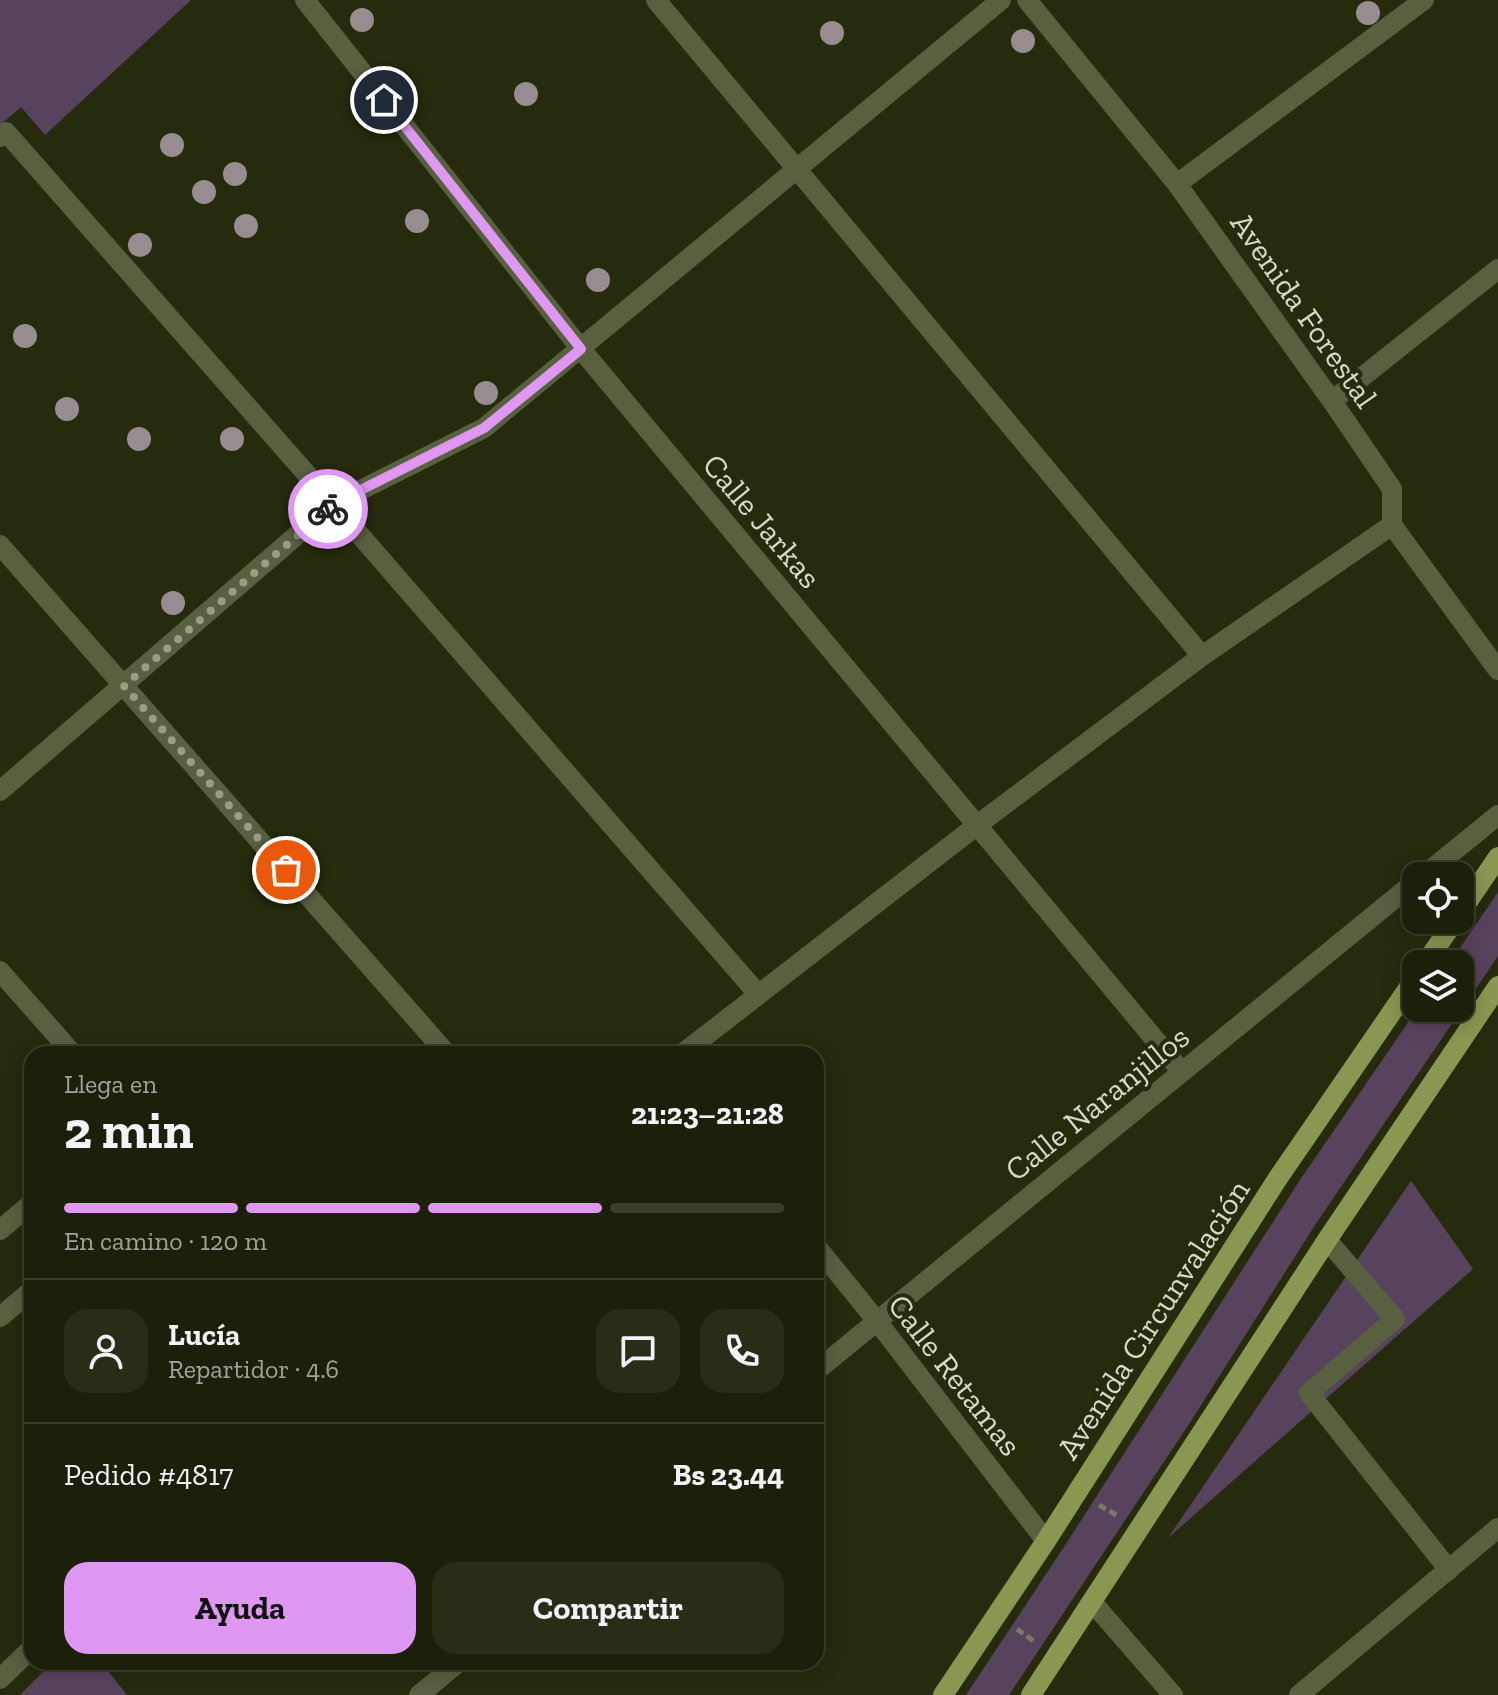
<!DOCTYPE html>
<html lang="es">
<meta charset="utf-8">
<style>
:root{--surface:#1c200a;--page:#292d18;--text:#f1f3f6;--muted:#a0a39c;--line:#3a3e2b;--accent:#de98f2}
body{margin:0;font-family:"Zilla Slab",serif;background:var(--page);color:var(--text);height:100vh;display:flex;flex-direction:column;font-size:30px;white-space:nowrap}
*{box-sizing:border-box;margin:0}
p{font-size:26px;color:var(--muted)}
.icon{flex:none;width:44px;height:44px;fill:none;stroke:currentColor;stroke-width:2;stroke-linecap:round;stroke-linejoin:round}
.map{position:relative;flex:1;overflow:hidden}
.panel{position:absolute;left:24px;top:1046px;width:800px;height:624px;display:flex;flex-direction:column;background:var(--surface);border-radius:24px;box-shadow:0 4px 20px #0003,0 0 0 2px var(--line)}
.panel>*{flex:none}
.fabs{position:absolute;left:1402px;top:862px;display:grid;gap:16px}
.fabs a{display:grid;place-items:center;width:72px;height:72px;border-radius:16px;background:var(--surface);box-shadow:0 4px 20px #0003,0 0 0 2px var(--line);font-size:40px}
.pin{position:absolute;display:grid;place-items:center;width:68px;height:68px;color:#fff;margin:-34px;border:4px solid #fff;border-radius:50%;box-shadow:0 2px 8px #0007}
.courier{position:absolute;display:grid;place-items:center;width:80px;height:80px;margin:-40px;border:6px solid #de98f2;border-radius:50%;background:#fff;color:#222;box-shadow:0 2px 10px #0007}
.summary em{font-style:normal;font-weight:800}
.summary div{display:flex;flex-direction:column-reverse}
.summary{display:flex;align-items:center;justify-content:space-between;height:136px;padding:0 40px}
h1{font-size:52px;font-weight:800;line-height:60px}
.bar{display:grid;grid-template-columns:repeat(4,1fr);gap:12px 8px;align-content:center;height:96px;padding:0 40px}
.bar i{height:10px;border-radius:6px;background:var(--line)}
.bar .current{background:var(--accent)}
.bar p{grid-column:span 4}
.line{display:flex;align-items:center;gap:20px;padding:0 40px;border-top:2px solid var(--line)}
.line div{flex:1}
.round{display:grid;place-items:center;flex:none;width:84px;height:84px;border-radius:24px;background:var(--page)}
.action{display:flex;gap:16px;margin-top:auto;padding:16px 40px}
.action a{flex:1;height:92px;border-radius:24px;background:var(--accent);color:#111;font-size:32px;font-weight:800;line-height:92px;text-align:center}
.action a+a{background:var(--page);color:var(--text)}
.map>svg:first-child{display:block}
.green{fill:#58435e}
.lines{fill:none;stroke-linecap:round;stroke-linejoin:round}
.path{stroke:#767b63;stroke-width:5;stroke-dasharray:8 4;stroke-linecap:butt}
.minor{stroke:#596040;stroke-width:20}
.major{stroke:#8a9752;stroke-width:20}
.tree{fill:#978c90}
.done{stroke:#989d87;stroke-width:8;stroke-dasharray:0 14.4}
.route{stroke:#de98f2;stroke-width:10}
.labels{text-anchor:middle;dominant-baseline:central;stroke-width:8;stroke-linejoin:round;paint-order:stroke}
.street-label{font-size:32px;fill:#d6dac8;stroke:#262b0e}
</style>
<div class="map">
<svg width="1498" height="1695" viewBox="0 0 1498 1695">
<rect width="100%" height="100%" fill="#262b0e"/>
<path class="green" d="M 0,0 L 191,0 L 45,135 L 21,107 L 0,125 Z
M 1498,892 L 1498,956 L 1315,1225 L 1191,1421 L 1009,1695 L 966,1695 L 1062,1550 L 1300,1180 L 1418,1008 L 1460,1008 L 1460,964 L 1449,964 Z
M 1411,1181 L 1473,1269 L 1168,1538 Z
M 53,1662 L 101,1662 L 127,1695 L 20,1695 Z"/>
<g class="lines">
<path class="path" d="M 1099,1505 L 1118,1516
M 1017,1629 L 1035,1642"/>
<path class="minor" d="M 305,0 L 581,349 L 1182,1072
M 656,0 L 1202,656
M 1027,0 L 1177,184 L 1332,401 L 1392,489 L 1392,525 L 1498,670
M 0,137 L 6,132 L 333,504 L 758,994
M 1177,184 L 1424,0
M 1332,401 L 1498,269
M 0,545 L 447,1054
M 0,791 L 333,504 L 484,428 L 1001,0
M 1423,876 L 1498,815
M 0,971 L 73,1054
M 682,1054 L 976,826 L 1202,656 L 1392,525
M 0,1230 L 32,1203
M 1327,1240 L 1395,1319 L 1309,1393 L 1449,1570
M 816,1246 L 877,1321 L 1046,1541
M 0,1317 L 32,1290
M 816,1371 L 1416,881
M 1092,1602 L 1173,1695
M 0,1679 L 32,1648
M 419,1695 L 459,1662
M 1299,1695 L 1498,1528"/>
<path class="major" d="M 1460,913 L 1498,857
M 1425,964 L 1455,920
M 943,1695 L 1046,1541 L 1278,1178 L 1416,977
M 1031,1695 L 1327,1240 L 1498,986"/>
</g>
<g class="tree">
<circle cx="1368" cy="13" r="12"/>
<circle cx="362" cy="20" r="12"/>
<circle cx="832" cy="33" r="12"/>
<circle cx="1023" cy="41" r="12"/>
<circle cx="526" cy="94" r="12"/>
<circle cx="172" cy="145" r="12"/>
<circle cx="235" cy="174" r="12"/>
<circle cx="204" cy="192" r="12"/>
<circle cx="417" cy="221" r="12"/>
<circle cx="246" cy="226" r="12"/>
<circle cx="140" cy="245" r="12"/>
<circle cx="598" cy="280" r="12"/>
<circle cx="25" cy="336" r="12"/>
<circle cx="486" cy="393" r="12"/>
<circle cx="67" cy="409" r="12"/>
<circle cx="139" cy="439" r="12"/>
<circle cx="232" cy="439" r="12"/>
<circle cx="173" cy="603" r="12"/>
</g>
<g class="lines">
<path class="done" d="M 286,870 L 124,686 L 328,509"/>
<path class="route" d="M 328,509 L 333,504 L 484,428 L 581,349 L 384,100"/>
</g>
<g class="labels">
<g class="street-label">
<text transform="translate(1304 310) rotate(55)">Avenida Forestal</text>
<text transform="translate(762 521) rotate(50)">Calle Jarkas</text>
<text transform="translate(1097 1103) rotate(-39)">Calle Naranjillos</text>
<text transform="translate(1153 1319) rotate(-57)">Avenida Circunvalación</text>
<text transform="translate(955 1375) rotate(52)">Calle Retamas</text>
</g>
</g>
</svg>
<div class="fabs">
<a><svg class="icon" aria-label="locate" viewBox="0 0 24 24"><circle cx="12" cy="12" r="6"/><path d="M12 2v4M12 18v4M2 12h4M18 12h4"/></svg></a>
<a><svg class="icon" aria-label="layers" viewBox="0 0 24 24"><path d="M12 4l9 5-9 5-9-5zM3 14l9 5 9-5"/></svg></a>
</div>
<div class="pin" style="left:286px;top:870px;background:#ea580c"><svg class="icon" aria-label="bag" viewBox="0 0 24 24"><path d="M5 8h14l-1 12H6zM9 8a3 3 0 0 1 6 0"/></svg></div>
<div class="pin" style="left:384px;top:100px;background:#1f2937"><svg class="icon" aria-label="home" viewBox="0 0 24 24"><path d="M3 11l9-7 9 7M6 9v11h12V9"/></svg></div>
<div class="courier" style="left:328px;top:509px"><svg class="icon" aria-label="bike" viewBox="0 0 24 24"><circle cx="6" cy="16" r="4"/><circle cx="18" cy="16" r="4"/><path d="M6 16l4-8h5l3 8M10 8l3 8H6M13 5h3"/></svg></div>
<section class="panel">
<div class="summary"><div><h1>2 min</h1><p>Llega en</p></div><em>21:23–21:28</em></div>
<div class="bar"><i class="current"></i><i class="current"></i><i class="current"></i><i></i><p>En camino · 120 m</p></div>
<div class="line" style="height:144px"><a class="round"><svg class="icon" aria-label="person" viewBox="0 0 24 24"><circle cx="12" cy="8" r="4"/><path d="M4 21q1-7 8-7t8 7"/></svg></a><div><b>Lucía</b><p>Repartidor · 4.6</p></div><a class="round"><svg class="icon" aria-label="chat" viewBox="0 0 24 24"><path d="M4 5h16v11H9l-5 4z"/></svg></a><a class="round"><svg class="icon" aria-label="phone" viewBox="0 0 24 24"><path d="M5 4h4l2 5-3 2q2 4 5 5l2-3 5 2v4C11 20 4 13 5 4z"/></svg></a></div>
<div class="line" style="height:104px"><div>Pedido #4817</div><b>Bs 23.44</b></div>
<div class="action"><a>Ayuda</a><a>Compartir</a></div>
</section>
</div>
